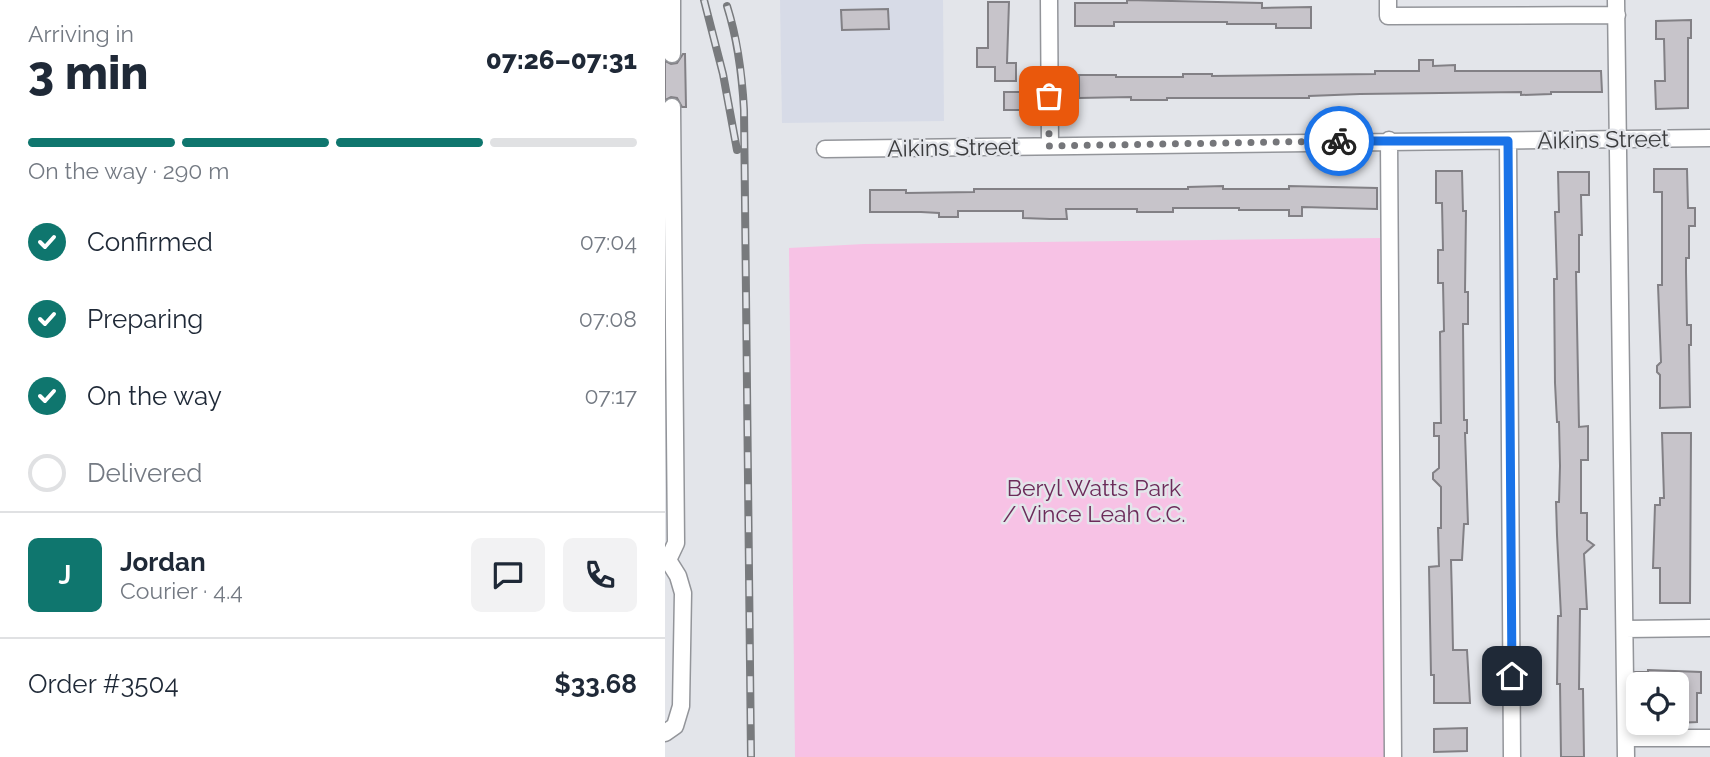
<!DOCTYPE html>
<meta charset="utf-8">
<style>
:root{--surface:#fff;--page:#f2f2f3;--text:#1f2937;--muted:#747a83;--line:#e0e1e3;--accent:#0f766e}
body{margin:0;font-family:Raleway,sans-serif;background:var(--page);color:var(--text);height:100vh;display:flex;flex-direction:column;font-size:26px;white-space:nowrap}
*{box-sizing:border-box;margin:0}
p{font-size:23px;color:var(--muted)}
.icon{flex:none;width:38px;height:38px;fill:none;stroke:currentColor;stroke-width:2;stroke-linecap:round;stroke-linejoin:round}
.map{position:relative;flex:1;overflow:hidden}
.sheet{display:flex;flex-direction:column;background:var(--surface);width:665px}
.sheet>*{flex:none}
.tools{position:absolute;left:961px;top:672px;display:grid;gap:14px}
.tools a{display:grid;place-items:center;width:63px;height:63px;border-radius:10px;background:var(--surface);box-shadow:0 4px 10px #0003;font-size:35px}
.pin{position:absolute;display:grid;place-items:center;width:60px;height:60px;color:#fff;margin:-30px;border-radius:14px;box-shadow:0 4px 10px #0006}
.courier{position:absolute;display:grid;place-items:center;width:70px;height:70px;margin:-35px;border:5px solid #1a73e8;border-radius:50%;background:#fff;color:#222;box-shadow:0 2px 9px #0007}
.head em{font-style:normal;font-weight:800}
.head div{display:flex;flex-direction:column-reverse}
.head{display:flex;align-items:center;justify-content:space-between;height:119px;padding:0 28px}
h1{font-size:46px;font-weight:800;line-height:52px}
.bar{display:grid;grid-template-columns:repeat(4,1fr);gap:10px 7px;align-content:center;height:84px;padding:0 28px}
.bar i{height:9px;border-radius:5px;background:var(--line)}
.bar .current{background:var(--accent)}
.bar p{grid-column:span 4}
.line{display:flex;align-items:center;gap:18px;padding:0 28px;border-top:2px solid var(--line)}
.line div{flex:1}
.round{display:grid;place-items:center;flex:none;width:74px;height:74px;border-radius:10px;background:var(--page)}
ol{padding:0 28px;list-style:none}
li{display:flex;align-items:center;gap:21px;height:77px}
li p{margin-inline-start:auto}
li .icon{padding:7px;border-radius:50%;background:var(--accent);color:#fff;stroke-width:4}
li:last-child{color:var(--muted)}
li i{width:38px;height:38px;border:4px solid var(--line);border-radius:50%}
main{display:flex;flex:1;min-height:0}
.map>svg:first-child{display:block}
.built{fill:#d7dbe7}
.green{fill:#f7c2e5}
.building{fill:#c7c4ca;stroke:#828085;stroke-width:2}
.lines{fill:none;stroke-linecap:round;stroke-linejoin:round}
.minor-casing{stroke:#93959a;stroke-width:19}
.minor{stroke:#fff;stroke-width:16}
.rail-casing{stroke:#787a7d;stroke-width:8}
.rail{stroke:#e3e5ea;stroke-width:5;stroke-dasharray:16;stroke-linecap:butt}
.done{stroke:#75767a;stroke-width:7;stroke-dasharray:0 12.6}
.route{stroke:#1a73e8;stroke-width:9}
.labels{text-anchor:middle;dominant-baseline:central;stroke-width:5;stroke-linejoin:round;paint-order:stroke}
.street-label{font-size:23px;fill:#3a3b3d;stroke:#e3e5ea}
.park-label{font-size:23px;fill:#6c2b5a;stroke:#e3e5ea}
</style>
<main>
<section class="sheet">
<div class="head"><div><h1>3 min</h1><p>Arriving in</p></div><em>07:26–07:31</em></div>
<div class="bar"><i class="current"></i><i class="current"></i><i class="current"></i><i></i><p>On the way · 290 m</p></div>
<ol>
<li><svg class="icon" aria-label="check" viewBox="0 0 24 24"><path d="M5 12l5 5 9-10"/></svg>Confirmed<p>07:04</p></li>
<li><svg class="icon" aria-label="check" viewBox="0 0 24 24"><path d="M5 12l5 5 9-10"/></svg>Preparing<p>07:08</p></li>
<li><svg class="icon" aria-label="check" viewBox="0 0 24 24"><path d="M5 12l5 5 9-10"/></svg>On the way<p>07:17</p></li>
<li><i></i>Delivered</li>
</ol>
<div class="line" style="height:126px"><b class="round" style="background:var(--accent);color:#fff">J</b><div><b>Jordan</b><p>Courier · 4.4</p></div><a class="round"><svg class="icon" aria-label="chat" viewBox="0 0 24 24"><path d="M4 5h16v11H9l-5 4z"/></svg></a><a class="round"><svg class="icon" aria-label="phone" viewBox="0 0 24 24"><path d="M5 4h4l2 5-3 2q2 4 5 5l2-3 5 2v4C11 20 4 13 5 4z"/></svg></a></div>
<div class="line" style="height:91px"><div>Order #3504</div><b>$33.68</b></div>
</section>
<div class="map">
<svg width="1045" height="757" viewBox="0 0 1045 757">
<rect width="100%" height="100%" fill="#e3e5ea"/>
<path class="built" d="M 115,0 L 278,0 L 279,121 L 117,123 Z"/>
<path class="green" d="M 715,238 L 720,757 L 130,757 L 124,248 L 199,244 Z"/>
<path class="building" d="M 462,0 L 597,3 L 597,8 L 646,7 L 646,28 L 611,28 L 611,24 L 562,24 L 562,22 L 449,22 L 449,26 L 410,26 L 410,3 L 462,3 Z
M 323,2 L 344,2 L 342,63 L 351,63 L 351,81 L 330,81 L 330,67 L 312,67 L 312,48 L 323,48 Z
M 223,9 L 224,29 L 177,30 L 176,10 Z
M 1026,20 L 1026,38 L 1023,38 L 1023,108 L 991,109 L 990,81 L 1000,81 L 999,39 L 991,39 L 991,21 Z
M 18,54 L 20,54 L 21,107 L 17,107 L 12,98 L 6,97 L 0,100 L 0,61 L 6,64 L 12,63 Z
M 754,60 L 768,60 L 768,66 L 790,65 L 790,71 L 936,71 L 937,92 L 886,92 L 886,94 L 856,95 L 856,92 L 695,94 L 644,96 L 644,98 L 502,98 L 502,100 L 466,100 L 466,97 L 414,98 L 414,75 L 451,75 L 451,77 L 518,77 L 518,74 L 547,74 L 547,76 L 710,74 L 710,71 L 754,71 Z
M 339,92 L 357,92 L 358,110 L 339,110 Z
M 989,169 L 1022,169 L 1023,208 L 1030,208 L 1030,226 L 1024,226 L 1024,258 L 1021,258 L 1021,272 L 1022,325 L 1026,325 L 1026,345 L 1024,345 L 1025,407 L 995,408 L 995,375 L 992,372 L 992,366 L 996,362 L 993,285 L 997,285 L 997,192 L 989,192 Z
M 771,171 L 797,171 L 798,211 L 801,211 L 800,292 L 803,292 L 803,324 L 798,324 L 799,420 L 802,420 L 802,433 L 800,433 L 803,524 L 799,524 L 797,560 L 786,560 L 787,599 L 788,650 L 802,650 L 805,703 L 769,703 L 769,675 L 766,675 L 764,567 L 774,566 L 773,528 L 776,528 L 776,487 L 768,479 L 768,473 L 774,468 L 774,436 L 769,436 L 769,423 L 776,423 L 775,332 L 779,331 L 778,283 L 773,283 L 773,250 L 778,250 L 777,203 L 771,203 Z
M 893,172 L 924,172 L 924,195 L 916,195 L 917,235 L 914,235 L 914,272 L 911,272 L 914,427 L 923,426 L 923,460 L 916,460 L 916,513 L 922,513 L 922,540 L 929,545 L 919,554 L 922,609 L 915,609 L 914,689 L 918,689 L 919,757 L 896,757 L 895,684 L 892,684 L 893,616 L 896,616 L 892,535 L 891,502 L 894,502 L 895,466 L 894,422 L 892,422 L 890,383 L 889,279 L 892,279 L 890,212 L 894,212 Z
M 558,186 L 558,189 L 624,189 L 624,186 L 712,188 L 712,209 L 637,207 L 637,216 L 624,216 L 624,210 L 574,210 L 574,208 L 508,208 L 508,212 L 472,212 L 472,209 L 401,209 L 402,219 L 385,219 L 358,218 L 358,211 L 293,211 L 293,217 L 274,217 L 274,213 L 256,212 L 205,212 L 205,190 L 241,190 L 241,193 L 309,192 L 309,189 L 523,189 L 523,187 Z
M 997,433 L 1026,433 L 1025,603 L 995,603 L 995,568 L 988,568 L 990,505 L 995,505 L 995,498 L 999,498 Z
M 983,670 L 1036,672 L 1036,693 L 1032,693 L 1032,722 L 1012,723 L 1012,684 L 971,684 L 970,672 L 983,672 Z
M 802,728 L 802,751 L 769,752 L 769,729 Z"/>
<g class="lines">
<g class="minor-casing">
<path id="minor" d="M 7,0 L 7,54
M 384,0 L 385,146
M 723,0 L 723,16 L 952,15
M 951,0 L 961,757
M 724,140 L 728,757
M 843,141 L 847,757
M 160,149 L 1045,138
M 0,560 L 3,560 L 11,543 L 7,107
M 960,629 L 1045,628
M 0,733 L 10,726 L 16,706 L 18,593 L 13,576 L 3,560
M 961,738 L 1045,738"/>
</g>
<use href="#minor" class="minor"/>
<g class="rail-casing">
<path id="rail" d="M 39,0 L 58,74 L 72,150
M 62,6 C 73,41 77,74 79,110 L 86,757"/>
</g>
<use href="#rail" class="rail"/>
</g>
<g class="lines">
<path class="done" d="M 384,96 L 384,146 L 674,141"/>
<path class="route" d="M 674,141 L 843,141 L 847,676"/>
</g>
<g class="labels">
<g class="street-label">
<text transform="translate(938 139) rotate(-1)">Aikins Street</text>
<text transform="translate(288 147) rotate(-1)">Aikins Street</text>
</g>
<g class="park-label">
<text x="429" y="487">Beryl Watts Park<tspan x="429" dy="26">/ Vince Leah C.C.</tspan></text>
</g>
</g>
</svg>
<div class="tools">
<a><svg class="icon" aria-label="locate" viewBox="0 0 24 24"><circle cx="12" cy="12" r="6"/><path d="M12 2v4M12 18v4M2 12h4M18 12h4"/></svg></a>
</div>
<div class="pin" style="left:384px;top:96px;background:#ea580c"><svg class="icon" aria-label="bag" viewBox="0 0 24 24"><path d="M5 8h14l-1 12H6zM9 8a3 3 0 0 1 6 0"/></svg></div>
<div class="pin" style="left:847px;top:676px;background:#1f2937"><svg class="icon" aria-label="home" viewBox="0 0 24 24"><path d="M3 11l9-7 9 7M6 9v11h12V9"/></svg></div>
<div class="courier" style="left:674px;top:141px"><svg class="icon" aria-label="bike" viewBox="0 0 24 24"><circle cx="6" cy="16" r="4"/><circle cx="18" cy="16" r="4"/><path d="M6 16l4-8h5l3 8M10 8l3 8H6M13 5h3"/></svg></div>
</div>
</main>
